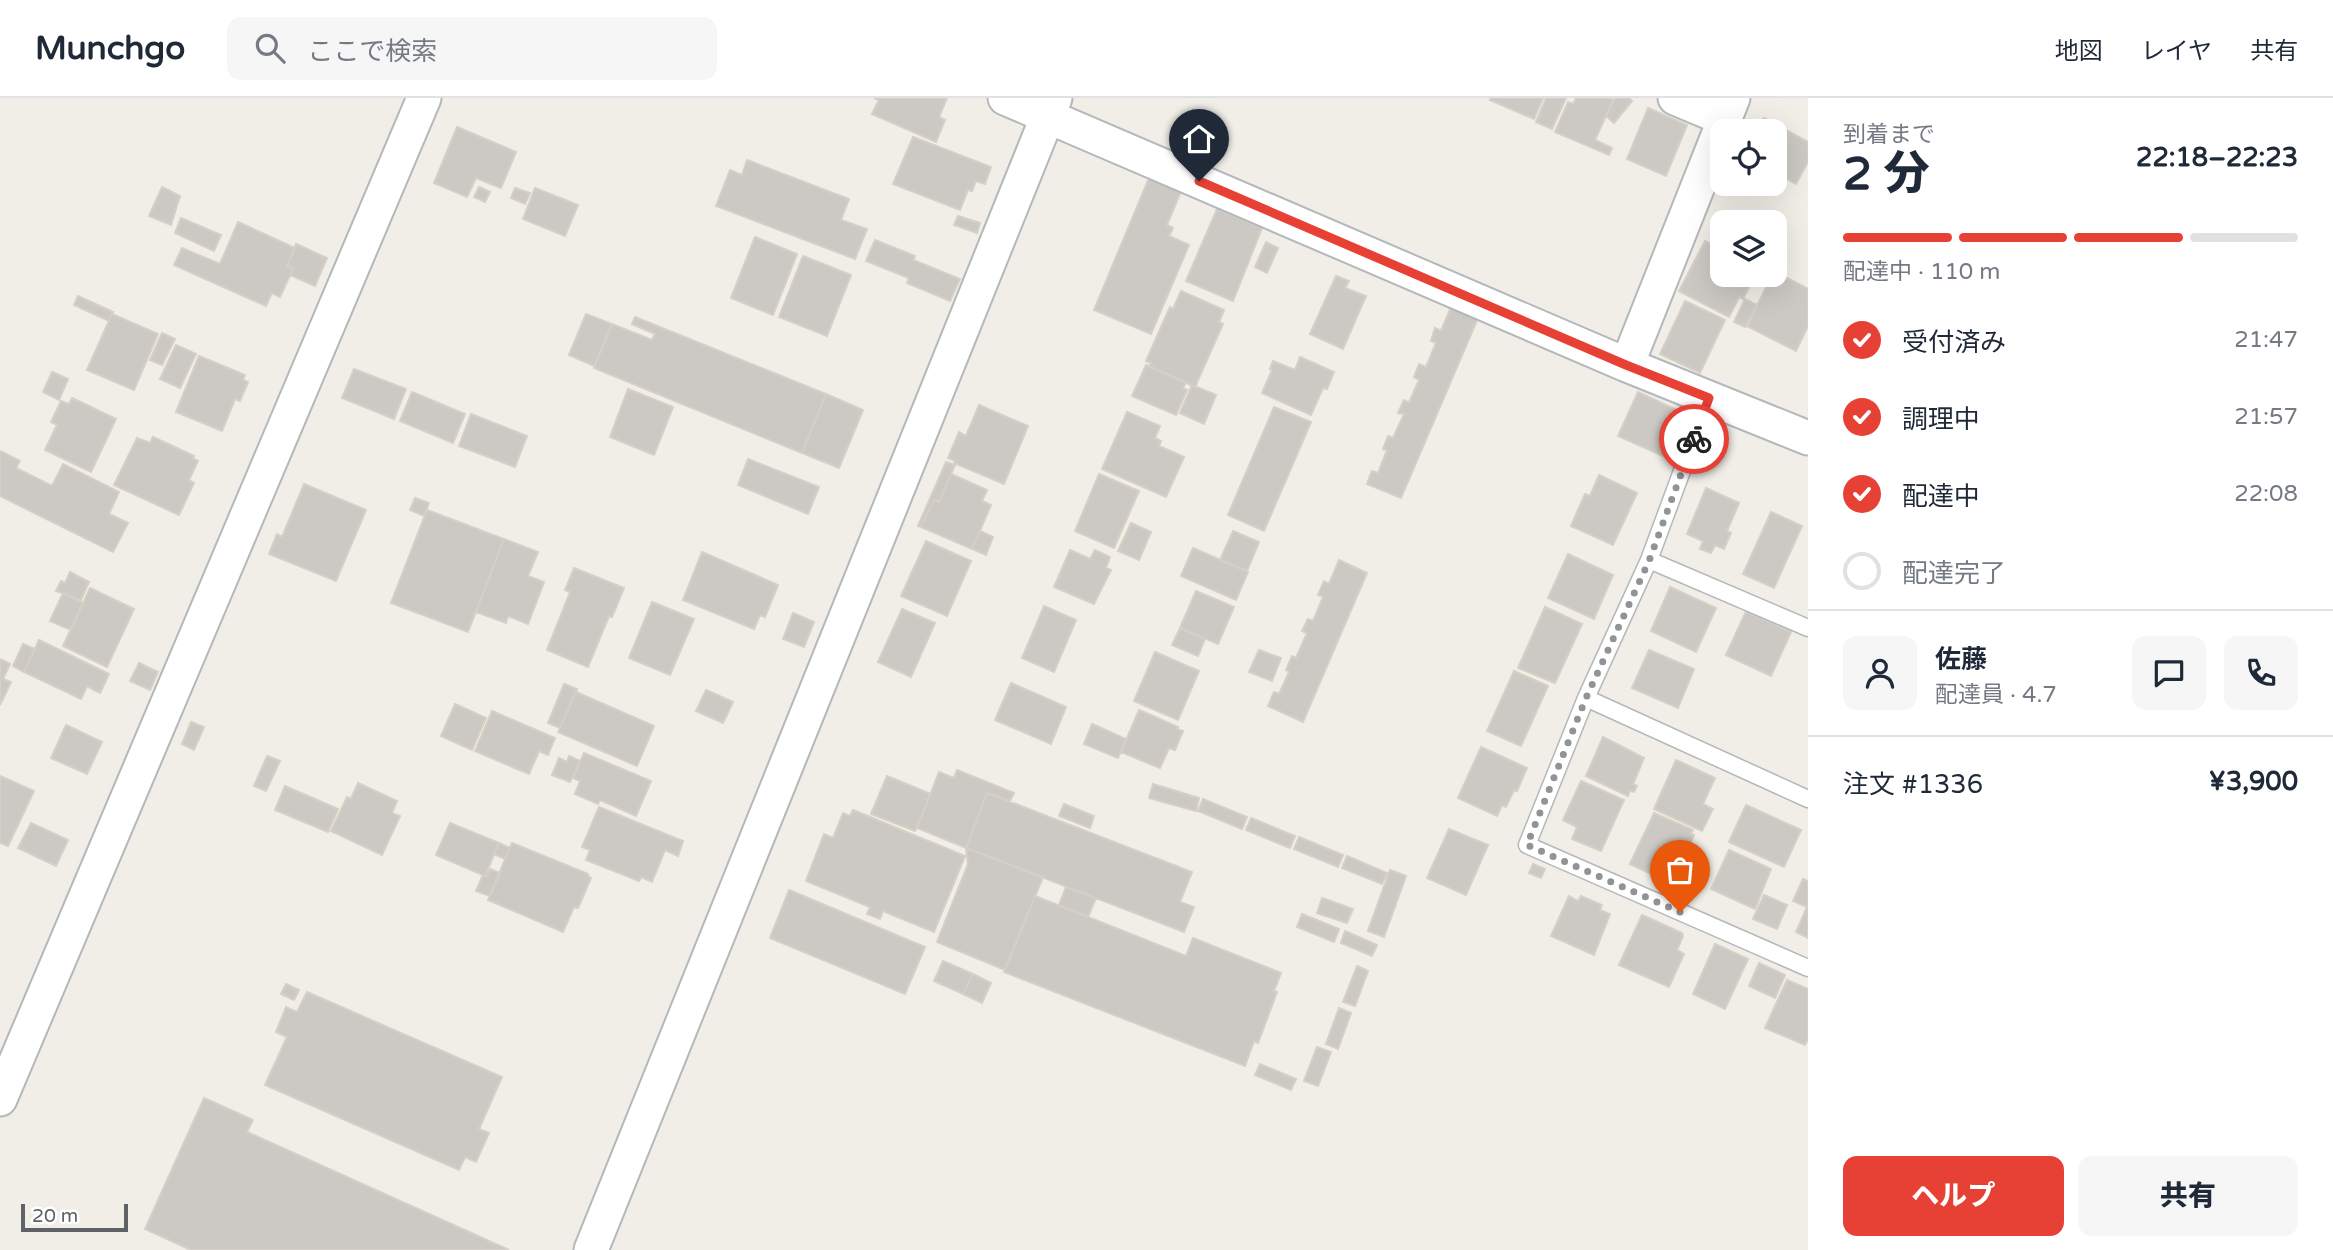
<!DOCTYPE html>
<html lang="ja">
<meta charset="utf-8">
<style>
:root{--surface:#fff;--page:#f6f6f7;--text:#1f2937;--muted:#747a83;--line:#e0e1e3;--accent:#e74136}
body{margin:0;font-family:"Varela Round","Noto Sans JP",sans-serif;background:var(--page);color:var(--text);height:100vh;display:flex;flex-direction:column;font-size:26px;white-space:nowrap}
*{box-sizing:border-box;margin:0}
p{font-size:23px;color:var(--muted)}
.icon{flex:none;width:38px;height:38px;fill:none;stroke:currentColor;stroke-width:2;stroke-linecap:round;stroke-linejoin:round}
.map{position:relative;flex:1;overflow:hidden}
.panel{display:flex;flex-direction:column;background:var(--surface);width:525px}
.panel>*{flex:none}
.controls{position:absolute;left:1710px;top:21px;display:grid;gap:14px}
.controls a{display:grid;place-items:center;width:77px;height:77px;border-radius:14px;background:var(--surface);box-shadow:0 7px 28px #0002;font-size:35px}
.scale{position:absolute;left:21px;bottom:18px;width:107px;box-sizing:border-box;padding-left:7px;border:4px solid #5e6267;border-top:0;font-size:19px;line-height:24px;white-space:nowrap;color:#5e6267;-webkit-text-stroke:5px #fff;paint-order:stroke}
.pin{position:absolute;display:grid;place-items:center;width:60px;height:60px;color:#fff;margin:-72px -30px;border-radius:50% 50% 50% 0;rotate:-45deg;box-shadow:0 0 7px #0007}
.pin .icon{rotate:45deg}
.courier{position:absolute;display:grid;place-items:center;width:70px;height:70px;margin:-35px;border:5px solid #e74136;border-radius:50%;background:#fff;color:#222;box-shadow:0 2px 9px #0007}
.overview em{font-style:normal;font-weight:800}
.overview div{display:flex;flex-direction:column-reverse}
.overview{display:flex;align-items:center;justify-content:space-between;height:119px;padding:0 35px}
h1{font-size:46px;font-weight:800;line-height:52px}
.bar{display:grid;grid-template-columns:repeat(4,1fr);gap:10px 7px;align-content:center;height:84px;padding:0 35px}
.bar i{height:9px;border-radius:5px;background:var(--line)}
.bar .selected{background:var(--accent)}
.bar p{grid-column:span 4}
.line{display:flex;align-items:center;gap:18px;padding:0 35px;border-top:2px solid var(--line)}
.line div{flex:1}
.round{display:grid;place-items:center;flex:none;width:74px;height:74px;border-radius:14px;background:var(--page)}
ol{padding:0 35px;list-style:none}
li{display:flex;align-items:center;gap:21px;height:77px}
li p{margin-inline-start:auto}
li .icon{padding:7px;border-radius:50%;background:var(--accent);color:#fff;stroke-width:4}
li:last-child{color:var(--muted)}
li i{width:38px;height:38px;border:4px solid var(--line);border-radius:50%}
.primary-button{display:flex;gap:14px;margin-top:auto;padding:14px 35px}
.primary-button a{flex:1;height:80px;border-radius:14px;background:var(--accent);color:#fff;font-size:28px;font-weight:800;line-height:80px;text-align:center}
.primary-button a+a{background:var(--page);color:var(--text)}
header{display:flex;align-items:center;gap:42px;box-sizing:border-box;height:98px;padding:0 35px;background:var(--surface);border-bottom:2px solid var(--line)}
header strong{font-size:33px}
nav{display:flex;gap:38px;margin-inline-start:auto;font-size:24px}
.search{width:490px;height:63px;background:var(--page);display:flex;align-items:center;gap:18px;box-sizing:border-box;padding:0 24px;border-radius:14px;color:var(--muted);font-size:26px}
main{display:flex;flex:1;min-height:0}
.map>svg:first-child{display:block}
.building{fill:#ccc9c4;stroke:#d5d0c5;stroke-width:2}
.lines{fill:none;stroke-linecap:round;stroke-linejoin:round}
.service-casing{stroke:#b4b7bb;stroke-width:19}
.minor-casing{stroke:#b4b7bb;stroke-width:37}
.service{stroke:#fff;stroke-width:16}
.minor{stroke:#fff;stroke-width:33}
.done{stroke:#919394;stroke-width:7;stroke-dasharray:0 12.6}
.route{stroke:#e74136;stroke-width:9}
</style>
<header>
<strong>Munchgo</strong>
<div class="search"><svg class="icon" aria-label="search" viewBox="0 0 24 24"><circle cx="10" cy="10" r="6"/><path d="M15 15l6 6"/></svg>ここで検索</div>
<nav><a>地図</a><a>レイヤ</a><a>共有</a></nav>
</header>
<main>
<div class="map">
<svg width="1808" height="1152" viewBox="0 0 1808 1152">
<rect width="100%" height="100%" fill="#f0eee7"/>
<path class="building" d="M 874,0 L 947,0 L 939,19 L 945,22 L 936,44 L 872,16 L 879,2 Z
M 1491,0 L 1543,0 L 1534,21 L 1490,2 Z
M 1546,0 L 1566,0 L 1552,31 L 1536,24 Z
M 1576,0 L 1609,0 L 1613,2 L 1595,42 L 1612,50 L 1609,57 L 1555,34 L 1568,4 L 1573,6 Z
M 1615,0 L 1629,0 L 1632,3 L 1614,25 L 1606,18 Z
M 1648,10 L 1687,27 L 1666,78 L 1627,61 Z
M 1764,20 L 1808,44 L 1808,64 L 1796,86 L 1774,74 L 1774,33 L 1757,33 Z
M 457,29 L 516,54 L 501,90 L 476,80 L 467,99 L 434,85 Z
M 913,39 L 991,69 L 985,86 L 976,83 L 972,93 L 968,92 L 960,112 L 893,86 Z
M 747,62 L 849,101 L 841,122 L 867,131 L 855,161 L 716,108 L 730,72 L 742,77 Z
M 1149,80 L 1181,93 L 1167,127 L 1173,130 L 1169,138 L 1189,147 L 1151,236 L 1094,212 Z
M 162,89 L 180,98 L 171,127 L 149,118 Z
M 479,89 L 490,94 L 485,104 L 474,99 Z
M 515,90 L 530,95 L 525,106 L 511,100 Z
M 535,90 L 578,107 L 565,138 L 523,121 Z
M 1217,111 L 1262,130 L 1233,203 L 1186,183 Z
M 958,118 L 980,125 L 977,135 L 954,127 Z
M 181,120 L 221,137 L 214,153 L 175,135 Z
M 238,124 L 295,150 L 287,168 L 293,171 L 280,199 L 272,195 L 266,208 L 174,167 L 182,150 L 220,166 Z
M 755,139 L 797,156 L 773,217 L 731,200 Z
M 875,142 L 915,158 L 913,162 L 960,181 L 950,203 L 907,185 L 909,180 L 866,163 Z
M 1705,143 L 1722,151 L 1722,177 L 1743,177 L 1753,182 L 1743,201 L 1739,199 L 1729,219 L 1679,193 Z
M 1266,144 L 1278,150 L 1267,175 L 1255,169 Z
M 296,146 L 327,160 L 315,188 L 290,177 L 293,171 L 287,168 Z
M 803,158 L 851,177 L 827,238 L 779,219 Z
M 1774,173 L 1808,191 L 1808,228 L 1796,253 L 1747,228 Z
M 1336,178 L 1349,183 L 1345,190 L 1366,198 L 1343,251 L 1310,236 Z
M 1181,193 L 1224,212 L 1219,224 L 1223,226 L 1195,289 L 1149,268 L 1151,265 L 1146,263 L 1170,209 L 1173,211 Z
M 78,198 L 113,214 L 109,223 L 74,207 Z
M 1745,201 L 1757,207 L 1745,229 L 1734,224 Z
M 1685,203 L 1725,222 L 1700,275 L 1660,256 Z
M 1451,209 L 1478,220 L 1401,400 L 1367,386 L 1372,373 L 1378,375 L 1387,352 L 1383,351 L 1388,338 L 1393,340 L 1404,316 L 1398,315 L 1404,302 L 1409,305 L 1419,282 L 1414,279 L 1419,266 L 1426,269 L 1436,245 L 1431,243 L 1435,230 L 1441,233 Z
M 112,216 L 158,236 L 134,292 L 87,272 Z
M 586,216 L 612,226 L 594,268 L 569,257 Z
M 635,219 L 826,296 L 802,355 L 594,270 L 612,226 L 652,242 L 655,236 L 632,226 Z
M 162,235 L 175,241 L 162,267 L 150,262 Z
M 176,247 L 196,256 L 180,290 L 160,281 Z
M 199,258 L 245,277 L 243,282 L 248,284 L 240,303 L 235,301 L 222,333 L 176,314 Z
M 1300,259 L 1334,274 L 1327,291 L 1323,290 L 1311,317 L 1262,295 L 1272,272 L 1270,271 L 1273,263 L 1295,272 Z
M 1146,267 L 1186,284 L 1183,290 L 1187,292 L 1176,317 L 1132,298 Z
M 354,271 L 406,291 L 394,321 L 342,300 Z
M 52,274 L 68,281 L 59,302 L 43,294 Z
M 1192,287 L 1216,297 L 1204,326 L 1180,315 Z
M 628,291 L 673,309 L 654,357 L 610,339 Z
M 412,294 L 465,316 L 453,345 L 400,323 Z
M 1638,294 L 1683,315 L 1663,358 L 1618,338 Z
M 826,296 L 863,312 L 839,370 L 802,355 Z
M 72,300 L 116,321 L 91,374 L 45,352 L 57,327 L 51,324 L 61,303 L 69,306 Z
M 979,307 L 1028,328 L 1004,386 L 954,365 L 955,363 L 948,360 L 959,334 L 966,338 Z
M 1274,309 L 1311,324 L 1264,433 L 1228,417 Z
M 1127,314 L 1160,328 L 1155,340 L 1161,343 L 1159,348 L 1184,359 L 1166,399 L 1102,371 Z
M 471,316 L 527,338 L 515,369 L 459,348 Z
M 153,339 L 194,358 L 193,360 L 198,363 L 189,382 L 194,385 L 179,417 L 114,387 L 137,340 L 150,345 Z
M 0,353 L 20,363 L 16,370 L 52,388 L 63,366 L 119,394 L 109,416 L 128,425 L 113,454 L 0,398 Z
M 748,361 L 819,389 L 808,416 L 738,387 Z
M 946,364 L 955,367 L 939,404 L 934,402 L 921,429 L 918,428 Z
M 951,376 L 987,392 L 982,403 L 991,407 L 972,451 L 921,429 L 934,402 L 939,404 Z
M 1099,376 L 1139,393 L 1114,450 L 1075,433 Z
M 1599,377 L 1637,395 L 1613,447 L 1571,428 L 1585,396 L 1590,398 Z
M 304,386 L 366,412 L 336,483 L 269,456 L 277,436 L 282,439 Z
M 1706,390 L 1739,405 L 1727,433 L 1731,435 L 1724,451 L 1715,447 L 1711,455 L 1700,451 L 1703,443 L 1687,436 Z
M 415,400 L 429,405 L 424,418 L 410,412 Z
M 427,412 L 504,441 L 468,534 L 391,505 Z
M 1771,414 L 1802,428 L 1774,490 L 1743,476 Z
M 1131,425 L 1151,434 L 1139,462 L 1118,453 Z
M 980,433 L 993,439 L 986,457 L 972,451 Z
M 1233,433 L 1259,444 L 1247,473 L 1220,462 Z
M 504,441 L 538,454 L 528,478 L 544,484 L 528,526 L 508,518 L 506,525 L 476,514 Z
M 926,443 L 971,463 L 947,518 L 901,498 Z
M 1193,450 L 1248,474 L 1236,502 L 1181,478 Z
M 1070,452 L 1090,461 L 1095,452 L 1110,459 L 1106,470 L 1111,472 L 1094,506 L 1054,489 Z
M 702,454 L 778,487 L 765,519 L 760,517 L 754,531 L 683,502 Z
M 1568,456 L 1613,477 L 1594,521 L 1548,500 Z
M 1339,462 L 1367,475 L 1303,624 L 1268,608 L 1274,594 L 1279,596 L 1289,574 L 1286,572 L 1292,558 L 1296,560 L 1307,535 L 1302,533 L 1308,521 L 1313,523 L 1323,499 L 1318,497 L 1324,483 L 1329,486 Z
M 574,470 L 624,490 L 612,519 L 609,518 L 588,569 L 547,552 L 570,494 L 565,492 Z
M 70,474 L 89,484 L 81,502 L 56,493 L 61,483 L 65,485 Z
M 1670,489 L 1716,510 L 1696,554 L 1651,533 Z
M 90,490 L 134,511 L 107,569 L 63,548 Z
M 1196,493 L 1234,509 L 1218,546 L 1180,530 Z
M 63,495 L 83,505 L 71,532 L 50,523 Z
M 652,504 L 694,521 L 670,577 L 629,560 Z
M 1044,508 L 1076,522 L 1054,574 L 1022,560 Z
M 1545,509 L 1582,526 L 1555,585 L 1518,570 Z
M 902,511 L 935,525 L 911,579 L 878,564 Z
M 1746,513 L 1791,534 L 1771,578 L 1726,557 Z
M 793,515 L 814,524 L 804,549 L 783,541 Z
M 1180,530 L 1205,541 L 1198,558 L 1172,547 Z
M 39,542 L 109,576 L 100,595 L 87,588 L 81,601 L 24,574 Z
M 23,546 L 35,551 L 24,574 L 13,568 Z
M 1259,552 L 1281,560 L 1272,583 L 1249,574 Z
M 1649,552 L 1694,571 L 1678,610 L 1632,590 Z
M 1155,554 L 1199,573 L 1178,622 L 1134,603 Z
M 0,561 L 10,566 L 3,581 L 11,584 L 0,607 Z
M 139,565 L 158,574 L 150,592 L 130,583 Z
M 1514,573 L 1548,588 L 1521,648 L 1487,633 Z
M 1011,585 L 1066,609 L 1051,646 L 995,622 Z
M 564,586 L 577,591 L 560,630 L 548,625 Z
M 706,592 L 733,604 L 723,625 L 696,613 Z
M 576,594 L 654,628 L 637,668 L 558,634 Z
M 455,606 L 486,620 L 472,652 L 441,638 Z
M 1139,612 L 1178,629 L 1177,631 L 1183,633 L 1175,652 L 1169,650 L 1160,670 L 1121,654 Z
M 492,613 L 555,640 L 548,657 L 539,653 L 529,676 L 475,653 Z
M 191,624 L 204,629 L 194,652 L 182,646 Z
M 1092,626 L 1126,641 L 1118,660 L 1084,646 Z
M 66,627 L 102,644 L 87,676 L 51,660 Z
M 1603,639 L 1644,660 L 1633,686 L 1637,688 L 1634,694 L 1630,692 L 1628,698 L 1586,678 Z
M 1481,649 L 1527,670 L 1517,693 L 1514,692 L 1506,709 L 1502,707 L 1497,718 L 1458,700 Z
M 584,655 L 651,683 L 636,718 L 600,702 L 598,706 L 575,696 L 580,683 L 573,680 Z
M 267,658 L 280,663 L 266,693 L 254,688 Z
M 569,658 L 580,663 L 570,684 L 552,677 L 559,660 L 567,664 Z
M 1676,662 L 1715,680 L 1703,706 L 1713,711 L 1702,733 L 1654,711 Z
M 957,672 L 1014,695 L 1010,703 L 987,695 L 966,750 L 917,730 L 939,674 L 954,680 Z
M 0,678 L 34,693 L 8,748 L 0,745 Z
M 887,678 L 931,696 L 915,733 L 871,716 Z
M 1581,683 L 1624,702 L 1601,753 L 1572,741 L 1577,729 L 1563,722 Z
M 358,685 L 397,703 L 392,715 L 400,718 L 382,757 L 331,733 L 347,699 L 351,701 Z
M 1153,686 L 1199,700 L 1196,713 L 1149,700 Z
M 285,688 L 338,711 L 328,734 L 275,712 Z
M 987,695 L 1192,774 L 1180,804 L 1194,809 L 1184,834 L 966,750 Z
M 1203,701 L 1247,719 L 1242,731 L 1198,713 Z
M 1064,706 L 1094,718 L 1090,730 L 1059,718 Z
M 1746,707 L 1801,732 L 1784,769 L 1729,744 Z
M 599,709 L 683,743 L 678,758 L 665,752 L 652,784 L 641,779 L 639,783 L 586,762 L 590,752 L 582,749 Z
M 853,712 L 965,758 L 934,834 L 883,813 L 880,821 L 867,816 L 870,809 L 806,783 L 824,736 L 833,740 L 843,715 L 850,718 Z
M 1654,715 L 1693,732 L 1691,736 L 1694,737 L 1672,786 L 1630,766 Z
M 1251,720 L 1295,738 L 1290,750 L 1246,732 Z
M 31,725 L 68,742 L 56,768 L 18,750 Z
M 450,725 L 499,745 L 485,778 L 436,757 Z
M 1449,731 L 1488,747 L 1466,797 L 1427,780 Z
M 1299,739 L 1343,757 L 1338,769 L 1294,751 Z
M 499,745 L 510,750 L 505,761 L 494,756 Z
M 512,745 L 588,776 L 588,778 L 591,780 L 578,810 L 574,809 L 563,834 L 488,802 Z
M 966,750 L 1043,779 L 1005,872 L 937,844 L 968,766 Z
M 1729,752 L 1771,771 L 1755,811 L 1711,791 Z
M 1347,758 L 1387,775 L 1382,786 L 1342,770 Z
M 1533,766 L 1545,771 L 1541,780 L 1529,775 Z
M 490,771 L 500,775 L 490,798 L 476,793 L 483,777 L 487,778 Z
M 1390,772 L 1406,778 L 1384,839 L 1368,833 Z
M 1803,781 L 1808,783 L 1808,840 L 1796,834 L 1807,809 L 1793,803 Z
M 1066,789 L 1096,800 L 1088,819 L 1059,807 Z
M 789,792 L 925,849 L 905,896 L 770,840 Z
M 1764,797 L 1787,807 L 1777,831 L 1753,821 Z
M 1035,798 L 1186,858 L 1193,840 L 1281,875 L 1274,893 L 1277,894 L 1258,945 L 1254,943 L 1245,968 L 1004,874 Z
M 1569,798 L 1578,803 L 1581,798 L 1602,807 L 1600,812 L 1610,816 L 1594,857 L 1551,838 Z
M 1322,800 L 1353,811 L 1347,825 L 1317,815 Z
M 1302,816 L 1339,831 L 1334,844 L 1297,829 Z
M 1642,817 L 1682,835 L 1683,838 L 1677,852 L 1684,856 L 1669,889 L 1619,867 Z
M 1345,833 L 1377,847 L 1372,858 L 1341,845 Z
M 1715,846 L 1748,861 L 1725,911 L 1693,896 Z
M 943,863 L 973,876 L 963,896 L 934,883 Z
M 1759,865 L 1785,877 L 1775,900 L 1749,888 Z
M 1357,868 L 1368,873 L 1355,908 L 1343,904 Z
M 973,876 L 991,885 L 982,905 L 963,896 Z
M 1787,882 L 1808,891 L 1808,941 L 1805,947 L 1765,930 Z
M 286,886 L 299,892 L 294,902 L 281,896 Z
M 307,894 L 502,979 L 479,1031 L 489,1035 L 476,1064 L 465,1059 L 459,1072 L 265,987 L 287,939 L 276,934 L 286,909 L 297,914 Z
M 1339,910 L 1351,915 L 1338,951 L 1326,946 Z
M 1317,949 L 1331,954 L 1318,988 L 1304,983 Z
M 1260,966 L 1296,981 L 1291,992 L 1255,977 Z
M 204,1000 L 253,1022 L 247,1034 L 509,1152 L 191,1152 L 145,1131 Z"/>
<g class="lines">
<g class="service-casing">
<path id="service" d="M 1709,300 L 1649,462 L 1586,600 L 1527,747 L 1808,870
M 1649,462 L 1808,530
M 1586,600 L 1808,701"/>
</g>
<g class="minor-casing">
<path id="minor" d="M 1005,0 L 1627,267 L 1808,340
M 1675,0 L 1725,21
M 1627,267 L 1733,0
M 0,1001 L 424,0
M 591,1152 L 1055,0"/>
</g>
<use href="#service" class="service"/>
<use href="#minor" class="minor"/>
</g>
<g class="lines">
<path class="done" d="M 1680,814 L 1527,747 L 1586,600 L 1649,463 L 1694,341"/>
<path class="route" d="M 1199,83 L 1626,267 L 1709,300 L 1694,341"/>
</g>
</svg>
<div class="controls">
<a><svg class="icon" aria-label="locate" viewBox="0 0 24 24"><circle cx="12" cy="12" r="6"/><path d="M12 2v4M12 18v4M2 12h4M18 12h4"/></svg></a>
<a><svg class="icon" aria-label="layers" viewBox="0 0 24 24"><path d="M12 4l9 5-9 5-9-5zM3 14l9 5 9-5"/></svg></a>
</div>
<div class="scale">20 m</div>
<div class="pin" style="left:1680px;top:814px;background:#ea580c"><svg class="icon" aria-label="bag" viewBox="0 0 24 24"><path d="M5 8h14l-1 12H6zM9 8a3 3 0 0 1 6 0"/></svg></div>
<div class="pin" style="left:1199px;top:83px;background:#1f2937"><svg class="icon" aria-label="home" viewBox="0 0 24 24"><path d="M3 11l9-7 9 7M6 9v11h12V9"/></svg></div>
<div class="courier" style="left:1694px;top:341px"><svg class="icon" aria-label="bike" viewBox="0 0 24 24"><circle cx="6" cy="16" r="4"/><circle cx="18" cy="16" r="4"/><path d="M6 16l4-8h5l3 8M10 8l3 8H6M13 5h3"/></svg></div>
</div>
<section class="panel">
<div class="overview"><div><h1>2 分</h1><p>到着まで</p></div><em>22:18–22:23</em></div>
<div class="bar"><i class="selected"></i><i class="selected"></i><i class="selected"></i><i></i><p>配達中 · 110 m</p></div>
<ol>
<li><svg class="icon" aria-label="check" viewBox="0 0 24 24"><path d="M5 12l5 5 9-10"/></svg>受付済み<p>21:47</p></li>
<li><svg class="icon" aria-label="check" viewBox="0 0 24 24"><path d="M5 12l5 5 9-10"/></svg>調理中<p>21:57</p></li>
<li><svg class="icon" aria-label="check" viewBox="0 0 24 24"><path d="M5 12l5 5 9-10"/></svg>配達中<p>22:08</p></li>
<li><i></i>配達完了</li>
</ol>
<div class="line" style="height:126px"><a class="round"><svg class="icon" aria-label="person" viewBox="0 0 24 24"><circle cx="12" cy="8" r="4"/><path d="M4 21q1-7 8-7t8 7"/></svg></a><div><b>佐藤</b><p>配達員 · 4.7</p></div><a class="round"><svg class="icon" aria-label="chat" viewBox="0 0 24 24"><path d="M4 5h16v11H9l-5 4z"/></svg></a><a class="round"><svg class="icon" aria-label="phone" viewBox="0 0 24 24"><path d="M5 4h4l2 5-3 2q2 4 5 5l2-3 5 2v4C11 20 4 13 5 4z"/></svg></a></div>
<div class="line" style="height:91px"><div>注文 #1336</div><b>¥3,900</b></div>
<div class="primary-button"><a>ヘルプ</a><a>共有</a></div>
</section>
</main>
